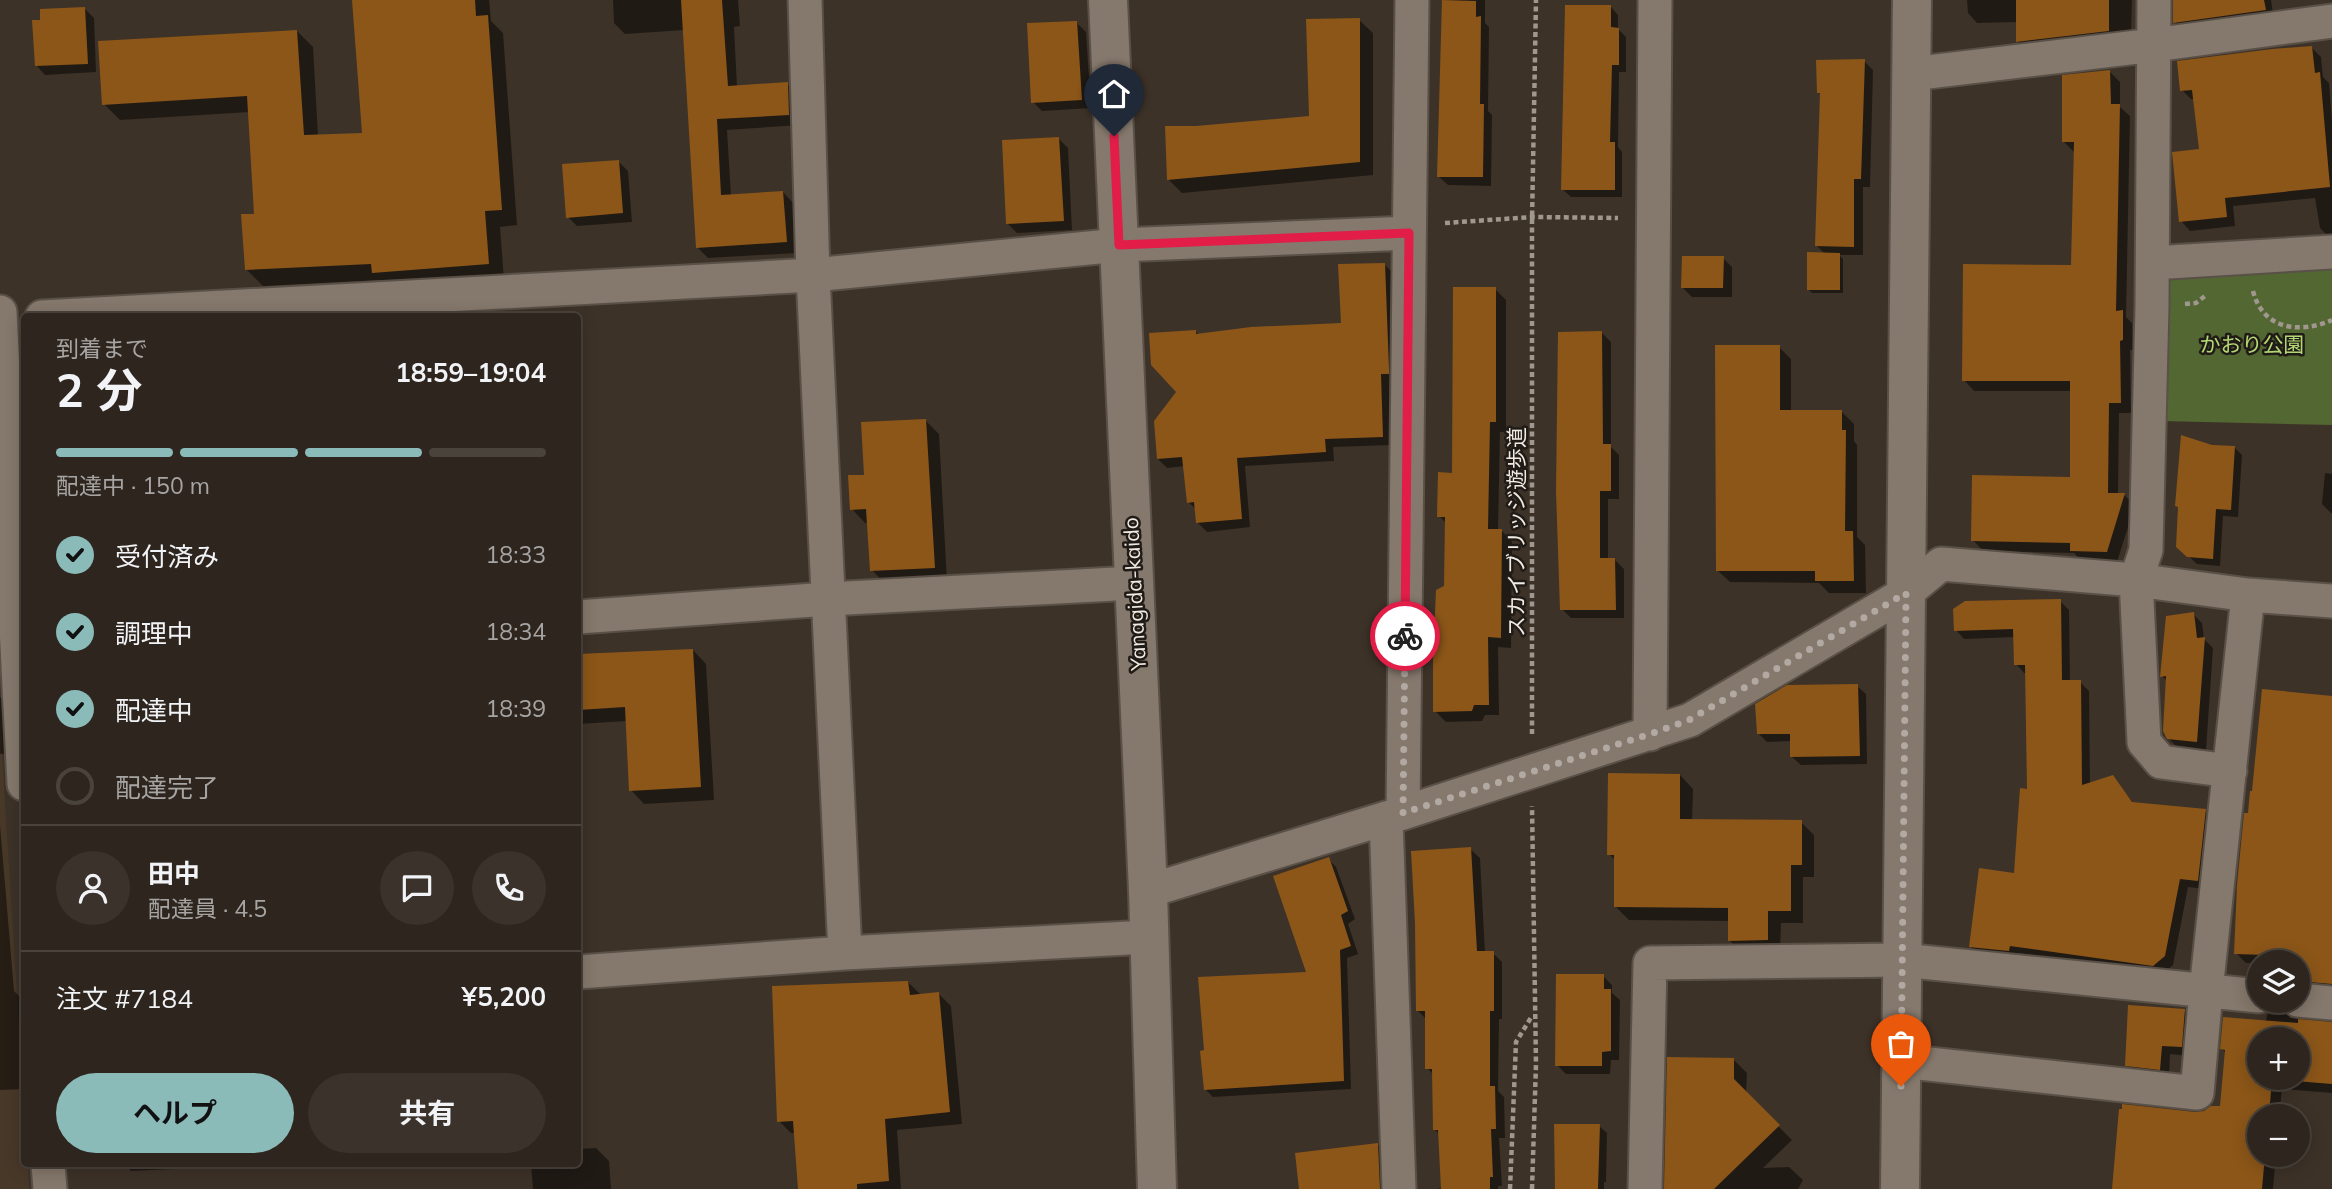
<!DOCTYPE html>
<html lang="ja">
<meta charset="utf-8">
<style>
:root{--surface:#2e261e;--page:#3a322b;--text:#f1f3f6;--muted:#a7a5a4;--line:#49433c;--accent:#8bbbb9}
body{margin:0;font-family:Mulish,"Noto Sans JP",sans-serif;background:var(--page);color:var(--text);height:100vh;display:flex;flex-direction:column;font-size:26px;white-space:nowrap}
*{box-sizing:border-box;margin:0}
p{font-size:23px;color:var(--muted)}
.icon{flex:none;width:38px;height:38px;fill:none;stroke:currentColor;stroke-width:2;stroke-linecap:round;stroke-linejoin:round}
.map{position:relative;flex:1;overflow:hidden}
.details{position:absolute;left:21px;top:313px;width:560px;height:854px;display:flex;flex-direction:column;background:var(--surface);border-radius:7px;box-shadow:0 4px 18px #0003,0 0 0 2px var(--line)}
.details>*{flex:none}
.buttons{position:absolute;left:2247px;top:950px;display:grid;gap:14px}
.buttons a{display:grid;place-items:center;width:63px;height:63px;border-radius:50%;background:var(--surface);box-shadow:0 4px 18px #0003,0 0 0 2px var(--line);font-size:35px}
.pin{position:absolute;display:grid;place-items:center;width:60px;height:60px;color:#fff;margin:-72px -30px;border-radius:50% 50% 50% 0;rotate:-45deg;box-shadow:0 0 7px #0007}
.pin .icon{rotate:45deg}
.courier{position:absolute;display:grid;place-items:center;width:70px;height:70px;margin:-35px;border:5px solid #e11d48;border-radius:50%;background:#fff;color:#222;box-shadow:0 2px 9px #0007}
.summary em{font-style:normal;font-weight:700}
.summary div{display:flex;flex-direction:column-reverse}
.summary{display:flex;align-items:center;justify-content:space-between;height:119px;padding:0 35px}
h1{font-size:46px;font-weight:700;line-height:52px}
.bar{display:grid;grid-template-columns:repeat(4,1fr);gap:10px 7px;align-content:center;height:84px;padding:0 35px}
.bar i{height:9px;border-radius:5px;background:var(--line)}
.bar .active{background:var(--accent)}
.bar p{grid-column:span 4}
.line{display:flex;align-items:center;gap:18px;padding:0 35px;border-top:2px solid var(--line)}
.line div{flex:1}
.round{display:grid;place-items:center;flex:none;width:74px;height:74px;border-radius:37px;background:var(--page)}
ol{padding:0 35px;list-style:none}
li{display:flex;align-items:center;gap:21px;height:77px}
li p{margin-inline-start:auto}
li .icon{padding:7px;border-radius:50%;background:var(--accent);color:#111;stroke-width:4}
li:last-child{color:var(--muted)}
li i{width:38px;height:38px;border:4px solid var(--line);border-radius:50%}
.cta{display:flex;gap:14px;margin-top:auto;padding:14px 35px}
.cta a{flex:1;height:80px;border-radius:42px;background:var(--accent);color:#111;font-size:28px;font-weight:700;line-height:80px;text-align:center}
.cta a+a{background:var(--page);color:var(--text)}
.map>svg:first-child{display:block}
.built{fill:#483828}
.green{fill:#536732}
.shadow{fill:#0007;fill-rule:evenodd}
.building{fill:#8c5618;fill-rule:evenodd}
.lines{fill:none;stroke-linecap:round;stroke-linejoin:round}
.street-casing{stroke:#595047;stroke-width:37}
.secondary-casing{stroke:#595047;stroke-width:42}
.path{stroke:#a0978f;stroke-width:4.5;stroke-dasharray:5 3.5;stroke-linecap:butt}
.street{stroke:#85786c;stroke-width:33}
.secondary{stroke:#85786c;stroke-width:38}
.done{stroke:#b2aaa2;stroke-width:7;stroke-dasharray:0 12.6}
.route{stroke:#e11d48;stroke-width:9}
.labels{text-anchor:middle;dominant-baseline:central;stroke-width:5;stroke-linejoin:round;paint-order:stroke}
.park-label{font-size:21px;fill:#b2d774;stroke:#201b16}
.street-label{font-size:21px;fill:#f1eae3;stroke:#201b16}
</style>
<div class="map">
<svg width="2332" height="1189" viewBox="0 0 2332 1189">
<rect width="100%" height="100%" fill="#3d3228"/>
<path class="built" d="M 0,720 L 24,1110 L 24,1164 L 28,1164 L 29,1189 L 0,1189 Z"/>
<path class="green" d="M 2332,259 L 2332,425 L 2162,421 L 2165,283 L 2175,269 Z"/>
<path class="shadow" d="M 354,0 L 489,0 L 491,21 L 503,33 L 517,225 L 500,227 L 504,280 L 390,288 L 381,280 L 263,286 L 247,270 L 255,215 L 250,112 L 120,120 L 104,104 L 297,31 L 313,47 L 318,136 L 364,134 Z
M 613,0 L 738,0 L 740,26 L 734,27 L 737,87 L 787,84 L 799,95 L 800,125 L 727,130 L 731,196 L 783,192 L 794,204 L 797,253 L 708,258 L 697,247 L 685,30 L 625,34 L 614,23 Z
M 1444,0 L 1485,0 L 1485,23 L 1489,27 L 1488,111 L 1492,115 L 1491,186 L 1448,185 L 1438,176 Z
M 1967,0 L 2132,0 L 2131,33 L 2027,51 L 2017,41 L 2017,22 L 1977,23 L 1968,13 Z
M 2173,0 L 2271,0 L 2274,20 L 2184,32 L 2175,22 Z
M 1611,7 L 1618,15 L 1618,29 L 1626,37 L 1626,72 L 1619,72 L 1618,147 L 1622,152 L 1622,197 L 1571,197 L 1563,190 Z
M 85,9 L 94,18 L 96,72 L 45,75 L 36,65 Z
M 1359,20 L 1373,33 L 1373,175 L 1182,193 L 1169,180 L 1196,128 L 1311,118 Z
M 1077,23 L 1086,32 L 1091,108 L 1042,111 L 1033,102 Z
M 2312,48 L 2321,57 L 2323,77 L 2329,83 L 2332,122 L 2332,237 L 2329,237 L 2320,228 L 2315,198 L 2233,206 L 2235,226 L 2190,231 L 2181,221 L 2201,151 L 2195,99 L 2191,99 L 2182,90 Z
M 1864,61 L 1873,70 L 1870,187 L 1863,187 L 1863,255 L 1839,255 L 1843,259 L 1843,293 L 1812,293 L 1808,289 L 1825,254 L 1817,246 L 1822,96 L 1818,92 Z
M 2109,71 L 2120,82 L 2120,107 L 2130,116 L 2126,317 L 2132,323 L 2133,350 L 2130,350 L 2131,413 L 2119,413 L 2118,494 L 2124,495 L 2135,505 L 2117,562 L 2082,561 L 2074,553 L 1983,551 L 1973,540 L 2072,479 L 2072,391 L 1974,391 L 1964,380 L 2072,267 L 2074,152 L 2063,141 Z
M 1059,139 L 1068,148 L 1072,230 L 1017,233 L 1008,224 Z
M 618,161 L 628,171 L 632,222 L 577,226 L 568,217 Z
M 1723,258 L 1732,267 L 1732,297 L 1692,297 L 1683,288 Z
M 1384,264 L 1393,273 L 1397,383 L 1390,383 L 1392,445 L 1333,447 L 1334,461 L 1245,466 L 1250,527 L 1207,532 L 1198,523 L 1197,510 L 1188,502 L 1185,466 L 1167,468 L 1158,459 L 1195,331 L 1199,335 L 1342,325 Z
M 1495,289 L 1506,300 L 1506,432 L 1500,432 L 1498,531 L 1502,531 L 1512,542 L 1511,648 L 1498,647 L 1499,715 L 1485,715 L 1482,721 L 1446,722 L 1435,711 L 1445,587 L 1447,524 L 1439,516 L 1454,474 Z
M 1602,333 L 1611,342 L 1611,447 L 1619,455 L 1619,499 L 1608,499 L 1608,560 L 1615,560 L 1624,569 L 1624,618 L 1571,618 L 1562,609 Z
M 1779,347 L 1791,359 L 1791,412 L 1841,411 L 1854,424 L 1854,441 L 1857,445 L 1857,537 L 1865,545 L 1866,593 L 1829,593 L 1819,583 L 1730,582 L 1717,570 Z
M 926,421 L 939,434 L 947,581 L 885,584 L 872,570 L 869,523 L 865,523 L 852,509 L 866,476 Z
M 2212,447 L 2235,448 L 2242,455 L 2238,517 L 2223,516 L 2220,566 L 2197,564 L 2178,546 Z
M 2325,473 L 2332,474 L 2332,514 L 2322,504 Z
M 2060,601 L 2069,610 L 2070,682 L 2080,682 L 2089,691 L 2090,785 L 2112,777 L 2134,804 L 2205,811 L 2214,819 L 2206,889 L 2188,887 L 2173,965 L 2163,974 L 2018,953 L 2017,959 L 1980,955 L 1971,947 L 2015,875 L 2029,791 L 2027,673 L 2024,673 L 2016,664 L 2015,637 L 1964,639 L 1956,630 Z
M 2193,614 L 2202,623 L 2204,639 L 2213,648 L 2206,750 L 2178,748 L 2168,738 L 2168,682 L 2162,676 Z
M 693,650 L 706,664 L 714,800 L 644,804 L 631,790 L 627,721 L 578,724 L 578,656 Z
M 1857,686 L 1866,694 L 1867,764 L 1801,765 L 1792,757 L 1792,741 L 1767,742 L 1759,734 Z
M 0,697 L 7,704 L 10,753 L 0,754 Z
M 2332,698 L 2332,992 L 2298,995 L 2298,962 L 2246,963 L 2236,953 L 2250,815 Z
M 1680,775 L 1693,789 L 1692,821 L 1801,822 L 1814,835 L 1814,877 L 1803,877 L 1803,923 L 1781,923 L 1780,953 L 1742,953 L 1729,940 L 1730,921 L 1629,920 L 1616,907 L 1616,861 L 1609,854 Z
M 0,825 L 14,991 L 22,999 L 24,1033 L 24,1089 L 0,1090 Z
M 1470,849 L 1480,858 L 1485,953 L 1493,953 L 1502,962 L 1502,1019 L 1499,1019 L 1498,1091 L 1504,1097 L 1505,1138 L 1499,1138 L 1502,1186 L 1498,1186 L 1498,1189 L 1436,1189 L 1443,1188 L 1440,1135 L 1435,1130 L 1434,1075 L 1427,1068 L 1427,1020 L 1417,1010 Z
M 1328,859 L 1336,867 L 1355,919 L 1348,924 L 1358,954 L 1347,958 L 1351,1089 L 1213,1097 L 1205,1089 L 1309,974 Z
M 1603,976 L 1612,985 L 1612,993 L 1620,1000 L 1619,1060 L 1611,1060 L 1610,1074 L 1566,1074 L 1557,1065 Z
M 908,982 L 921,995 L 939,994 L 951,1006 L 962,1124 L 897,1130 L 901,1189 L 800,1189 L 796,1133 L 791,1133 L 779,1121 Z
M 2279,1001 L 2291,1001 L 2288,1010 L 2290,1018 L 2332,1024 L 2332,1093 L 2282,1089 L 2279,1116 L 2259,1116 L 2259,1155 L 2276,1155 L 2273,1189 L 2114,1189 L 2195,1114 L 2222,1108 L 2226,1053 L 2222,1049 L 2266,1022 L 2267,1015 L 2276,1009 ZM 2259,1040 L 2298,1040 L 2298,1078 L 2259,1078 Z
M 2184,1011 L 2193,1020 L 2190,1056 L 2170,1054 L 2169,1078 L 2135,1074 L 2126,1065 Z
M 1733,1059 L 1747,1073 L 1746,1094 L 1792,1140 L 1763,1168 L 1789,1167 L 1803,1180 L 1798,1189 L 1666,1189 Z
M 1599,1126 L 1607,1133 L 1606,1182 L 1604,1182 L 1604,1189 L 1551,1189 L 1556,1189 Z
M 1377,1144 L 1391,1158 L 1392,1189 L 1301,1189 Z
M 596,1148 L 609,1161 L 611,1189 L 533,1189 L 531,1164 L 578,1164 L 578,1149 Z
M 125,1164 L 173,1164 L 173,1169 L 131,1171 Z"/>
<path class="building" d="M 352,0 L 475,0 L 476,16 L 488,15 L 502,210 L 485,211 L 489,264 L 372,273 L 371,264 L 245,270 L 241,214 L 254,214 L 247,96 L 102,105 L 98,41 L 297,30 L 304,135 L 362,133 Z
M 681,0 L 722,0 L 728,86 L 788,82 L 789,115 L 717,119 L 721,195 L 783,191 L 787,242 L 696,248 Z
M 1442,0 L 1476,1 L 1476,17 L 1481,16 L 1480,104 L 1484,104 L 1483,177 L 1437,177 Z
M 2016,0 L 2109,0 L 2109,31 L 2016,42 Z
M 2173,0 L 2264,0 L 2266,10 L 2173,23 Z
M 1565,5 L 1611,5 L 1611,27 L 1619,28 L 1619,65 L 1612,65 L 1610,142 L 1615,142 L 1615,190 L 1561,190 Z
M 85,7 L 88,64 L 35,66 L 32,20 L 40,20 L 40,9 Z
M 1360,18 L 1360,162 L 1167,180 L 1165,126 L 1196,126 L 1309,116 L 1306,19 Z
M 1077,21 L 1082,100 L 1031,103 L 1027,23 Z
M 2312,46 L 2315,73 L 2320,72 L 2330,187 L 2225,198 L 2227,217 L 2179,222 L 2172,152 L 2199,149 L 2192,90 L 2180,91 L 2177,61 L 2272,49 Z
M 1865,59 L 1861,179 L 1854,179 L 1854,247 L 1815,246 L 1820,93 L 1817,93 L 1816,60 Z
M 2110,70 L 2111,104 L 2120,104 L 2116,311 L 2123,310 L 2123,340 L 2120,341 L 2121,403 L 2109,403 L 2108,493 L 2125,493 L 2107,552 L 2070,551 L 2070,543 L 1971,541 L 1972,475 L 2070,477 L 2070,381 L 1962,381 L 1963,264 L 2071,265 L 2074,142 L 2062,142 L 2062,75 Z
M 1059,137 L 1064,221 L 1006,224 L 1002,140 Z
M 619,160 L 623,213 L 566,218 L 562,164 Z
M 1807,252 L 1840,253 L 1840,290 L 1807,290 Z
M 1682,256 L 1724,256 L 1723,288 L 1681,288 Z
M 1385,263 L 1389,369 L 1389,374 L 1381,374 L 1383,437 L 1325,439 L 1326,452 L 1237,458 L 1242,519 L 1196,523 L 1194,502 L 1187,503 L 1182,457 L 1157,459 L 1154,421 L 1176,392 L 1151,365 L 1149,333 L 1196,330 L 1196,334 L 1251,327 L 1341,323 L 1338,264 Z
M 1453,287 L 1496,287 L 1496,422 L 1490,422 L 1488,529 L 1502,529 L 1501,638 L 1488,637 L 1489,705 L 1474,705 L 1472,711 L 1433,712 L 1433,658 L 1436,590 L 1444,586 L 1445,517 L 1437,517 L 1438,472 L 1452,473 Z
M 1602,331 L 1603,444 L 1611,444 L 1611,491 L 1600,491 L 1600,558 L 1615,558 L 1616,610 L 1560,610 L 1556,491 L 1558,332 Z
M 1715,345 L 1780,345 L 1780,410 L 1842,410 L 1842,430 L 1846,430 L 1845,531 L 1853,531 L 1854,581 L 1815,581 L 1815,571 L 1716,571 Z
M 926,419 L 935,568 L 870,571 L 866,509 L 850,510 L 848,475 L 864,475 L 861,422 Z
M 2181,435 L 2212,445 L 2235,446 L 2231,510 L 2216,509 L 2213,559 L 2187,557 L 2176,547 L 2178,507 L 2175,506 Z
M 2061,599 L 2062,680 L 2081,680 L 2082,785 L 2113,775 L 2132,802 L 2206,809 L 2198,881 L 2180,879 L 2165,956 L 2153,966 L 2010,946 L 2009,951 L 1969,947 L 1979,868 L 2014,873 L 2020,788 L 2027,789 L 2025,665 L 2014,665 L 2013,629 L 1954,631 L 1953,609 L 1965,601 Z
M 2194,612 L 2197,638 L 2205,637 L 2197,742 L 2167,739 L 2163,731 L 2166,676 L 2160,677 L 2166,616 Z
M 693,649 L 701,787 L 629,791 L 625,707 L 578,710 L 578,654 Z
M 1858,684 L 1860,756 L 1790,757 L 1790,734 L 1757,734 L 1755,704 L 1787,685 Z
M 2262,689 L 2332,696 L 2332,984 L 2298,981 L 2298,962 L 2267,962 L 2267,955 L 2234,954 L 2237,885 L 2244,813 L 2248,813 L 2250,791 L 2252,791 Z
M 1608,773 L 1680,774 L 1680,819 L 1802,820 L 1802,865 L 1791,865 L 1791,911 L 1768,911 L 1768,940 L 1728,941 L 1728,908 L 1614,907 L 1614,855 L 1607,855 Z
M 1471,847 L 1477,951 L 1494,951 L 1494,1011 L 1490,1011 L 1490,1086 L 1495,1086 L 1496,1129 L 1491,1129 L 1493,1177 L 1490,1177 L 1490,1189 L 1441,1189 L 1438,1130 L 1433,1130 L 1432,1069 L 1425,1069 L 1425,1011 L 1416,1011 L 1415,923 L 1411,851 Z
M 1329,857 L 1348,911 L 1341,915 L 1351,946 L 1340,950 L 1344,1081 L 1204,1090 L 1200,1051 L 1204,1050 L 1198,977 L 1306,972 L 1273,876 Z
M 1556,974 L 1604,974 L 1604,989 L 1611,989 L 1611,1051 L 1602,1052 L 1602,1066 L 1555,1066 Z
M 908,981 L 910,995 L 939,992 L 950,1112 L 885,1119 L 889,1181 L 857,1184 L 857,1189 L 798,1189 L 793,1121 L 777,1122 L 772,986 Z
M 2128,1005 L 2185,1009 L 2182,1047 L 2162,1046 L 2160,1070 L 2125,1066 Z
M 2223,1017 L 2298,1023 L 2298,1019 L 2332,1022 L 2332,1084 L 2272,1079 L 2269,1116 L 2259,1116 L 2259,1155 L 2265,1155 L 2262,1189 L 2112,1189 L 2119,1109 L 2122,1109 L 2122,1104 L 2195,1112 L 2204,1111 L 2211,1106 L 2220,1106 L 2225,1050 L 2220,1049 ZM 2259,1040 L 2298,1040 L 2298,1078 L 2259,1078 Z
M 1667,1057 L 1734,1058 L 1734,1079 L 1780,1125 L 1714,1189 L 1664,1189 Z
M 1554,1124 L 1600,1124 L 1598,1189 L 1555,1189 Z
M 1378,1143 L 1380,1189 L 1299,1189 L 1295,1153 Z"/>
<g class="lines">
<g class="street-casing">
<path id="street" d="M 805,0 L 813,275 L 845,953
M 2154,0 L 2152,306 L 2146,550 L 2136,580 L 2144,742 L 2161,762 L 2230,771
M 1911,74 L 2154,45 L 2332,21
M 2153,263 L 2332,252
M 0,312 L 24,784
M 42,317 L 813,275 L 1119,245 L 1409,233
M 578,617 L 828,599 L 1134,583
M 1650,734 L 1655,0
M 1403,813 L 1412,0
M 1386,818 L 1399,1189
M 1148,891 L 1403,813 L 1690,720 L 1906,593 L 1941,564 L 2136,580 L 2248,595 L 2332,601
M 578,972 L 845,953 L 1148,937
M 2298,1000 L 2332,1003
M 1901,1061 L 2197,1093 L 2206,991 L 2248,595
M 48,1164 L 50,1189
M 1645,1189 L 1650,963 L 1902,960 L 2259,996"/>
</g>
<g class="secondary-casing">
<path id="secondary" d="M 1108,0 L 1148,891 L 1157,1189
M 1900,1189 L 1912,0"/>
</g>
<path class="path" d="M 1445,223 L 1533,217 L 1618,218
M 2253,291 C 2263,330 2300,334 2332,320
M 2185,304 L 2196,303 L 2205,296
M 1532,734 L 1532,222 L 1536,0
M 1510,1189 L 1516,1042 L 1532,1016
M 1532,1189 L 1536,1064 L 1532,806"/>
<use href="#street" class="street"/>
<use href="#secondary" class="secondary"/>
</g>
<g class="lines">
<path class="done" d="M 1405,636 L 1403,813 L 1650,734 L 1689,720 L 1906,593 L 1901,1086"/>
<path class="route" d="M 1114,136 L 1119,245 L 1409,233 L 1405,636"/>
</g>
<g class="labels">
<g class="park-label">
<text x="2252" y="344">かおり公園</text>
</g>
<g class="street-label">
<text transform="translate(1516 532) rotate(-90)">スカイブリッジ遊歩道</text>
<text transform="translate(1134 594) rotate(-93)">Yanagida-kaido</text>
</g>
</g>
</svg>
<div class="buttons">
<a><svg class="icon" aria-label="layers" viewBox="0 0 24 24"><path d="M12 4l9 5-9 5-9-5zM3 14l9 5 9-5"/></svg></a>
<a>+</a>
<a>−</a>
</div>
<div class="pin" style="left:1901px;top:1086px;background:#ea580c"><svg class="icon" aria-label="bag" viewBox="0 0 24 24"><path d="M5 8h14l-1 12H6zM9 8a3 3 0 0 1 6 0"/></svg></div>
<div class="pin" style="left:1114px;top:136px;background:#1f2937"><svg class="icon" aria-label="home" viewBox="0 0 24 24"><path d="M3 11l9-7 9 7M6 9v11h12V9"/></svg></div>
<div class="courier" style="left:1405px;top:636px"><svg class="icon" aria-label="bike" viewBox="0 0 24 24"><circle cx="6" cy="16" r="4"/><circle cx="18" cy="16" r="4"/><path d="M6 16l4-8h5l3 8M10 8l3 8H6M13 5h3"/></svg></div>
<section class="details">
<div class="summary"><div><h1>2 分</h1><p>到着まで</p></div><em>18:59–19:04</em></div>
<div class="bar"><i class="active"></i><i class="active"></i><i class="active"></i><i></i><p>配達中 · 150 m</p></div>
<ol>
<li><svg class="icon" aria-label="check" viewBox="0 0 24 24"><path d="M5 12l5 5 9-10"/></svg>受付済み<p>18:33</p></li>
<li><svg class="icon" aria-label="check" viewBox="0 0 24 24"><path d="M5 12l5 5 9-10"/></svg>調理中<p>18:34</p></li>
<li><svg class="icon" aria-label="check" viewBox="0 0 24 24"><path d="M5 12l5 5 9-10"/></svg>配達中<p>18:39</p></li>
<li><i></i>配達完了</li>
</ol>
<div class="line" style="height:126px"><a class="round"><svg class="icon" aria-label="person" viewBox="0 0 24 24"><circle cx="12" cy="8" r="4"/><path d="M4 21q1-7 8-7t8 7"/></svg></a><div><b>田中</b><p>配達員 · 4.5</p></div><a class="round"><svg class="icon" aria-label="chat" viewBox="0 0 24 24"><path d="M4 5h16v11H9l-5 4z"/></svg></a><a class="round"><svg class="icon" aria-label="phone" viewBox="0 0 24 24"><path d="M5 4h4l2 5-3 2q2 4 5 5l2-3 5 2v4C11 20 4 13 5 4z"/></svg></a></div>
<div class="line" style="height:91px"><div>注文 #7184</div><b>¥5,200</b></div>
<div class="cta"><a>ヘルプ</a><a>共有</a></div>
</section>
</div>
